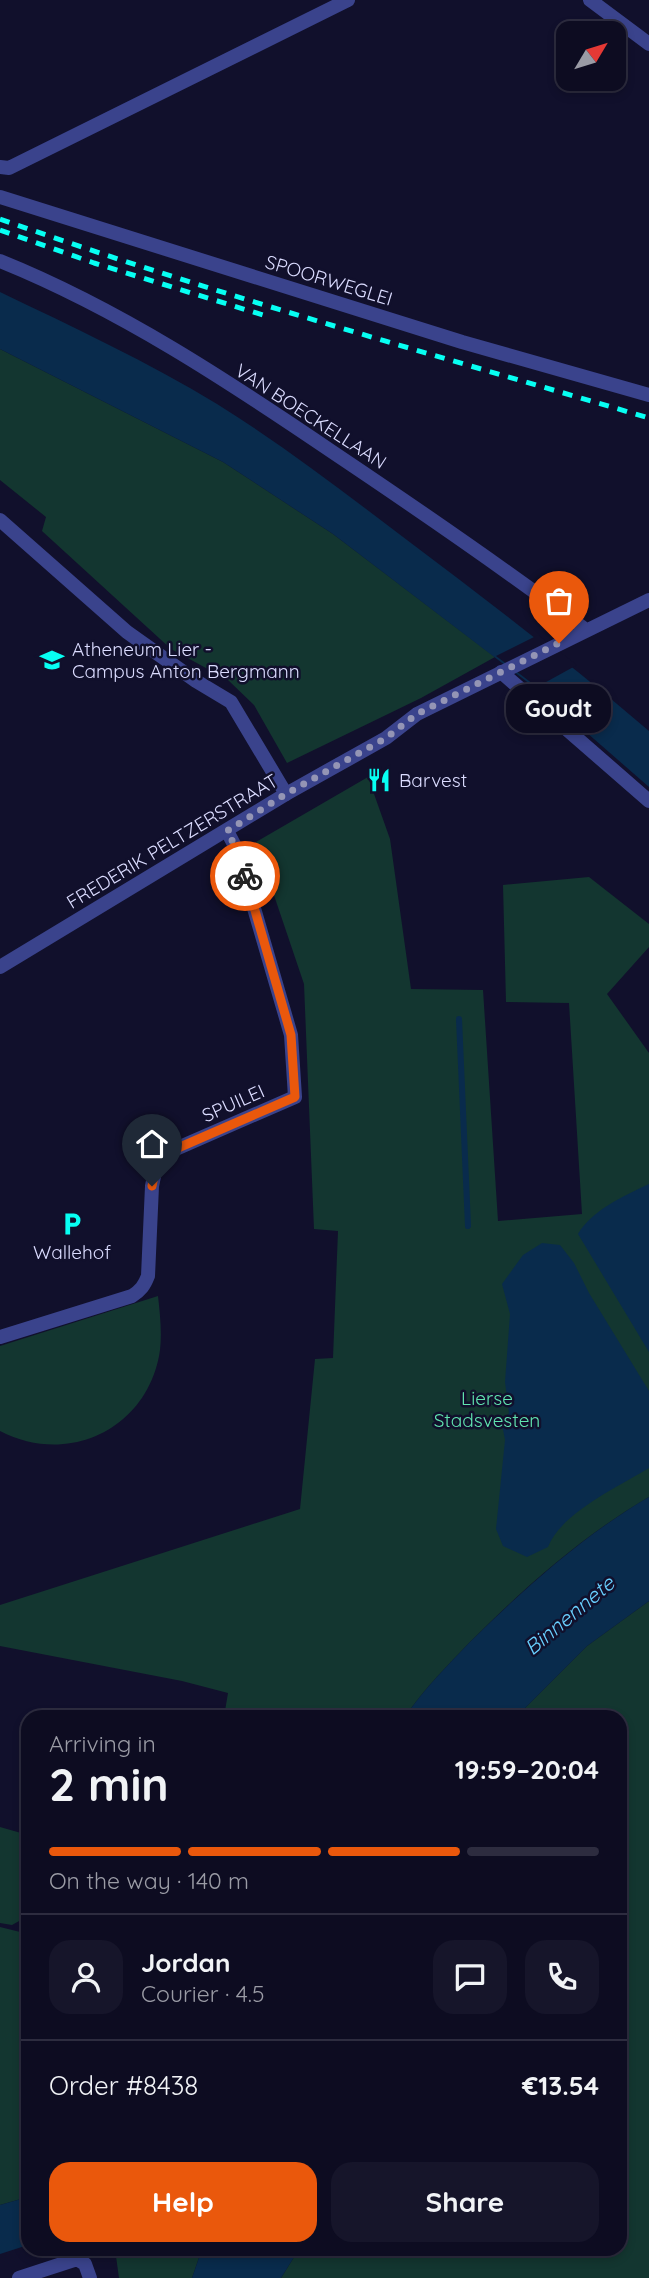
<!DOCTYPE html>
<meta charset="utf-8">
<style>
:root{--surface:#0d0c21;--page:#16152a;--text:#f1f3f6;--muted:#9a9ba5;--line:#2d2c3f;--accent:#ea580c}
body{margin:0;font-family:Quicksand,sans-serif;background:var(--page);color:var(--text);height:100vh;display:flex;flex-direction:column;font-size:26px;white-space:nowrap}
*{box-sizing:border-box;margin:0}
p{font-size:23px;color:var(--muted)}
.icon{flex:none;width:38px;height:38px;fill:none;stroke:currentColor;stroke-width:2;stroke-linecap:round;stroke-linejoin:round}
.map{position:relative;flex:1;overflow:hidden}
.drawer{position:absolute;left:21px;top:1710px;width:606px;height:546px;display:flex;flex-direction:column;background:var(--surface);border-radius:21px;box-shadow:0 4px 10px #0003,0 0 0 2px var(--line)}
.drawer>*{flex:none}
.needle{width:46px;rotate:52deg}
.fabs{position:absolute;left:556px;top:21px;display:grid;gap:14px}
.fabs a{display:grid;place-items:center;width:70px;height:70px;border-radius:14px;background:var(--surface);box-shadow:0 4px 10px #0003,0 0 0 2px var(--line);font-size:35px}
.pin{position:absolute;display:grid;place-items:center;width:60px;height:60px;color:#fff;margin:-72px -30px;border-radius:50% 50% 50% 0;rotate:-45deg;box-shadow:0 0 7px #0007}
.pin .icon{rotate:45deg}
.courier{position:absolute;display:grid;place-items:center;width:70px;height:70px;margin:-35px;border:5px solid #ea580c;border-radius:50%;background:#fff;color:#222;box-shadow:0 2px 9px #0007}
.bubble{position:absolute;height:49px;border-radius:21px;background:var(--surface);box-shadow:0 4px 10px #0003,0 0 0 2px var(--line);font-size:23px;font-weight:700;line-height:49px;text-align:center}
.head em{font-style:normal;font-weight:700}
.head div{display:flex;flex-direction:column-reverse}
.head{display:flex;align-items:center;justify-content:space-between;height:119px;padding:0 28px}
h1{font-size:46px;font-weight:700;line-height:52px}
.bar{display:grid;grid-template-columns:repeat(4,1fr);gap:10px 7px;align-content:center;height:84px;padding:0 28px}
.bar i{height:9px;border-radius:5px;background:var(--line)}
.bar .current{background:var(--accent)}
.bar p{grid-column:span 4}
.line{display:flex;align-items:center;gap:18px;padding:0 28px;border-top:2px solid var(--line)}
.line div{flex:1}
.round{display:grid;place-items:center;flex:none;width:74px;height:74px;border-radius:21px;background:var(--page)}
.cta{display:flex;gap:14px;margin-top:auto;padding:14px 28px}
.cta a{flex:1;height:80px;border-radius:21px;background:var(--accent);color:#fff;font-size:28px;font-weight:700;line-height:80px;text-align:center}
.cta a+a{background:var(--page);color:var(--text)}
.map>svg:first-child{display:block}
.green{fill:#133630}
.water{fill:#092b4c}
.pier{fill:#11102c}
.lines{fill:none;stroke-linecap:round;stroke-linejoin:round}
.stream{stroke:#092b4c;stroke-width:6}
.minor{stroke:#3a438c;stroke-width:14}
.tertiary{stroke:#3a438c;stroke-width:14}
.rail{stroke:#07fff3;stroke-width:5;stroke-dasharray:10 9;stroke-linecap:butt}
.done{stroke:#9495b5;stroke-width:7;stroke-dasharray:0 12.6}
.route{stroke:#ea580c;stroke-width:9}
.labels{text-anchor:middle;dominant-baseline:central;stroke-width:5;stroke-linejoin:round;paint-order:stroke}
.street-label{font-size:19px;fill:#dbdcff;stroke:#11102c}
.poi-label{font-size:19px;fill:#dbdcff;stroke:#11102c;text-anchor:start}
.park-label{font-size:19px;fill:#61e5b0;stroke:#11102c}
.water-label{font-size:21px;font-style:italic;fill:#69d0ff;stroke:#11102c}
</style>
<div class="map">
<svg width="649" height="2278" viewBox="0 0 649 2278">
<rect width="100%" height="100%" fill="#11102c"/>
<path class="green" d="M 0,349 L 223,462 L 333,534 L 495,657 L 421,698 L 287,763 L 254,705 L 228,680 L 171,649 L 42,531 L 46,517 L 0,480 Z
M 368,777 L 390,839 L 411,989 L 483,990 L 498,1221 L 582,1214 L 569,1003 L 506,1002 L 503,885 L 589,877 L 649,924 L 649,947 L 607,994 L 649,1053 L 649,1497 C 582,1536 524,1588 469,1643 C 447,1666 423,1690 405,1717 L 224,1717 L 228,1693 L 182,1681 L 0,1646 L 0,1605 L 300,1509 L 315,1359 L 333,1358 L 338,1231 L 314,1229 L 304,984 L 256,842 Z
M 158,1296 C 160,1314 162,1332 160,1350 C 149,1428 69,1467 0,1431 L 0,1346 Z
M 649,1601 L 649,2278 L 281,2278 L 299,2249 L 620,2249 L 620,1717 L 516,1717 L 587,1646 Z
M 0,1827 L 28,1835 L 28,1916 L 12,1925 L 0,1923 Z
M 0,1927 L 28,1934 L 28,2197 L 0,2205 Z
M 115,2249 L 202,2249 L 192,2278 L 119,2278 Z"/>
<path class="water" d="M 0,292 C 73,327 148,362 217,404 C 283,445 345,493 407,540 C 489,602 571,664 649,731 L 649,787 L 539,691 L 333,534 L 223,462 L 0,349 Z
M 649,1184 L 649,1352 L 578,1234 C 592,1210 624,1196 649,1184 Z
M 542,1243 L 560,1245 L 574,1263 L 589,1293 L 649,1391 L 649,1468 C 618,1487 561,1513 548,1547 L 527,1557 L 503,1546 L 496,1529 L 505,1440 L 502,1424 L 509,1413 L 505,1382 L 510,1314 L 502,1284 L 523,1255 Z
M 649,1497 L 649,1601 L 587,1646 L 516,1717 L 405,1717 C 423,1690 447,1666 469,1643 C 524,1589 582,1536 649,1497 Z
M 28,2197 L 28,2245 L 0,2254 L 0,2205 Z
M 202,2249 L 299,2249 L 281,2278 L 192,2278 Z"/>
<path class="pier" d="M 538,635 L 577,665 L 537,687 L 496,656 Z"/>
<g class="lines">
<path class="stream" d="M 459,1019 L 468,1226"/>
<path class="minor" d="M 590,0 L 649,44
M 0,167 L 9,168 L 348,0
M 0,197 L 462,342 L 649,395
M 0,520 L 127,632 L 196,681 L 231,702 L 286,794
M 501,672 L 649,801
M 0,1337 L 132,1296 C 141,1290 144,1286 148,1276 L 152,1186 L 157,1162 L 171,1151 L 295,1097 L 291,1035 L 237,850 L 227,831
M 19,2278 L 77,2259 L 85,2264 L 90,2278"/>
<path class="tertiary" d="M 0,261 C 119,309 228,381 334,453 C 419,510 504,568 586,630
M 0,967 L 286,794 L 386,738 L 417,714 L 649,600"/>
<path class="rail" d="M 0,219 C 213,294 432,354 649,418
M 0,230 L 94,263 L 263,315"/>
</g>
<g class="lines">
<path class="done" d="M 245,876 L 237,850 L 227,831 L 286,794 L 386,738 L 417,714 L 559,643"/>
<path class="route" d="M 152,1186 L 157,1162 L 171,1151 L 295,1097 L 291,1035 L 245,876"/>
</g>
<defs>
<g id="school-bare" transform="scale(1.89)"><path d="M0-5L7-2L0 1L-7-2ZM-4 1L0 2.5L4 1V4Q0 6-4 4Z" fill="#07fff3" stroke="#11102c" stroke-width="2.5" paint-order="stroke"/></g>
<g id="restaurant-bare" transform="scale(1.89)"><path d="M-5-6h1v4h1v-4h1v4h1v-4h1v5L-1.5 .5V6h-2V.5L-5-1ZM5-6V6H3V1.5H1.5Q1.5-4 5-6Z" fill="#07fff3" stroke="#11102c" stroke-width="2.5" paint-order="stroke"/></g>
<g id="parking-bare" transform="scale(1.89)"><path d="M-3.5-5.5H1a3.5 3.5 0 0 1 0 7H-1V5.5H-3.5ZM-1-3.4V-.6H.8a1.4 1.4 0 0 0 0-2.8Z" fill="#07fff3" stroke="#11102c" stroke-width="2.5" paint-order="stroke"/></g>
</defs>
<g fill-rule="evenodd">
<use href="#school-bare" x="52" y="660"/>
<use href="#restaurant-bare" x="379" y="780"/>
<use href="#parking-bare" x="72" y="1224"/>
</g>
<g class="labels">
<g class="street-label">
<text transform="translate(329 280) rotate(17)">SPOORWEGLEI</text>
<text transform="translate(311 416) rotate(33)">VAN BOECKELLAAN</text>
<text transform="translate(172 841) rotate(-31)">FREDERIK PELTZERSTRAAT</text>
<text transform="translate(233 1103) rotate(-24)">SPUILEI</text>
</g>
<g class="poi-label">
<text x="72" y="649">Atheneum Lier -<tspan x="72" dy="22">Campus Anton Bergmann</tspan></text>
<text x="399" y="780">Barvest</text>
<text x="72" y="1252" text-anchor="middle">Wallehof</text>
</g>
<g class="park-label">
<text x="487" y="1398">Lierse<tspan x="487" dy="22">Stadsvesten</tspan></text>
</g>
<g class="water-label">
<text transform="translate(569 1615) rotate(-40)">Binnennete</text>
</g>
</g>
</svg>
<div class="fabs">
<a><svg class="needle" viewBox="-14 -14 28 28"><path d="M0-13l5 13h-10z" fill="#e53935"/><path d="M0 13l5-13h-10z" fill="#9a9ba5"/></svg></a>
</div>
<div class="pin" style="left:559px;top:643px;background:#ea580c"><svg class="icon" aria-label="bag" viewBox="0 0 24 24"><path d="M5 8h14l-1 12H6zM9 8a3 3 0 0 1 6 0"/></svg></div>
<div class="pin" style="left:152px;top:1186px;background:#1f2937"><svg class="icon" aria-label="home" viewBox="0 0 24 24"><path d="M3 11l9-7 9 7M6 9v11h12V9"/></svg></div>
<div class="courier" style="left:245px;top:876px"><svg class="icon" aria-label="bike" viewBox="0 0 24 24"><circle cx="6" cy="16" r="4"/><circle cx="18" cy="16" r="4"/><path d="M6 16l4-8h5l3 8M10 8l3 8H6M13 5h3"/></svg></div>
<div class="bubble" style="left:506px;top:684px;width:105px">Goudt</div>
<section class="drawer">
<div class="head"><div><h1>2 min</h1><p>Arriving in</p></div><em>19:59–20:04</em></div>
<div class="bar"><i class="current"></i><i class="current"></i><i class="current"></i><i></i><p>On the way · 140 m</p></div>
<div class="line" style="height:126px"><a class="round"><svg class="icon" aria-label="person" viewBox="0 0 24 24"><circle cx="12" cy="8" r="4"/><path d="M4 21q1-7 8-7t8 7"/></svg></a><div><b>Jordan</b><p>Courier · 4.5</p></div><a class="round"><svg class="icon" aria-label="chat" viewBox="0 0 24 24"><path d="M4 5h16v11H9l-5 4z"/></svg></a><a class="round"><svg class="icon" aria-label="phone" viewBox="0 0 24 24"><path d="M5 4h4l2 5-3 2q2 4 5 5l2-3 5 2v4C11 20 4 13 5 4z"/></svg></a></div>
<div class="line" style="height:91px"><div>Order #8438</div><b>€13.54</b></div>
<div class="cta"><a>Help</a><a>Share</a></div>
</section>
</div>
